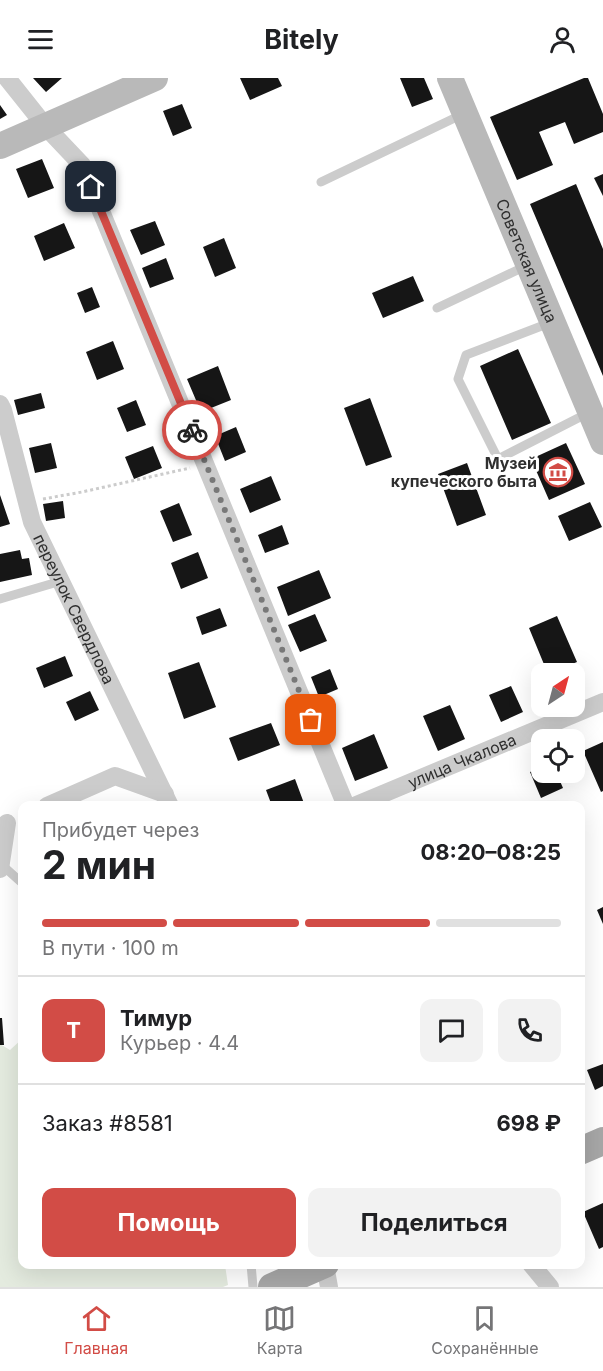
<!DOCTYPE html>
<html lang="ru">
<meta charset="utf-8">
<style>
:root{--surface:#fff;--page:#f2f2f2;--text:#202124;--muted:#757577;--line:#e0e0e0;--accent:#d24c46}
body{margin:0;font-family:Inter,sans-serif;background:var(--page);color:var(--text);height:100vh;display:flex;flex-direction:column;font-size:22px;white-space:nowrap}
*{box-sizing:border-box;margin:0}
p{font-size:20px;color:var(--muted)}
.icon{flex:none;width:33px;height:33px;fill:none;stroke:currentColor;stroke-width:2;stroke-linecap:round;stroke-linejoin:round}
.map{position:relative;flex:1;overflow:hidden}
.drawer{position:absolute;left:18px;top:723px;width:567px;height:468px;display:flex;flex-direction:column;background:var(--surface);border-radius:12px;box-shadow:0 6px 24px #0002}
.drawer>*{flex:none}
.needle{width:39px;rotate:36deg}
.controls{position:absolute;left:531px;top:585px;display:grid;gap:12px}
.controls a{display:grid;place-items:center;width:54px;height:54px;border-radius:12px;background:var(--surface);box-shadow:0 6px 24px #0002;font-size:30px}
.pin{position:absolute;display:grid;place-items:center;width:51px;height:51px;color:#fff;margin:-26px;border-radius:12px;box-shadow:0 3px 9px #0006}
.courier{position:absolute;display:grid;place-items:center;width:60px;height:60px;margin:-30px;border:4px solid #d24c46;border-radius:50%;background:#fff;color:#222;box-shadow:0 2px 8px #0007}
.head em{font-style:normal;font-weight:700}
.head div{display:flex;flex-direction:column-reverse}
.head{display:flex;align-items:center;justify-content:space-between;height:102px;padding:0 24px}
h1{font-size:39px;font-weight:700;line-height:45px}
.bar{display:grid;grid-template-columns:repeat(4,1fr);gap:9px 6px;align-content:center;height:72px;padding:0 24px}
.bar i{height:8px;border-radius:4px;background:var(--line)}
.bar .on{background:var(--accent)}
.bar p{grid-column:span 4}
.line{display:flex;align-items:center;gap:15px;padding:0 24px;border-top:2px solid var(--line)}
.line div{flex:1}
.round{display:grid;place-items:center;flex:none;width:63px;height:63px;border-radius:12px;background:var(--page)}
.cta{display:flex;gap:12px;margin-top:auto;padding:12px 24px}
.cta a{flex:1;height:69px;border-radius:12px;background:var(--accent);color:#fff;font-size:24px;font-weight:700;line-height:69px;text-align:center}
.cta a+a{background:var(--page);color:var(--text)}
header{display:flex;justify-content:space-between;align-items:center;height:78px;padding:0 24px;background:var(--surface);font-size:27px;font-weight:700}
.menu{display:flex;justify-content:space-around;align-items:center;height:84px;border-top:2px solid var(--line);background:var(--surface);font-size:16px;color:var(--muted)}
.menu a{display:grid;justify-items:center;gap:3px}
.menu .on{color:var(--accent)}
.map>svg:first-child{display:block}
.green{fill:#e4ebdf}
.building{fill:#161616}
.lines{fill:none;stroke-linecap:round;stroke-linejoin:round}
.path{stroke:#ccc;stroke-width:3;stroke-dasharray:3 3;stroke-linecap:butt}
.lane{stroke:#ccc;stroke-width:9}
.street{stroke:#ccc;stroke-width:18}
.secondary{stroke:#b9b9b9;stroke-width:26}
.primary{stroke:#a7a7a7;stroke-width:28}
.done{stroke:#787878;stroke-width:6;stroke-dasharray:0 10.8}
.route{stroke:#d24c46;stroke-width:8}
.labels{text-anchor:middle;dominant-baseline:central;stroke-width:6;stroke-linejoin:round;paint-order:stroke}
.street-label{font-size:16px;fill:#2f2f2f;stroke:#fff}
.poi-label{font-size:16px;font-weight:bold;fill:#2f2f2f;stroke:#fff;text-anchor:end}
</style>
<header><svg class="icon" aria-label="menu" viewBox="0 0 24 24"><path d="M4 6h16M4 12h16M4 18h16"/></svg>Bitely<svg class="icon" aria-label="person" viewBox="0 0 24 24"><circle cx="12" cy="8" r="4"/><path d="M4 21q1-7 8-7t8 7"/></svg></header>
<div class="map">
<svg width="603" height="1209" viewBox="0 0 603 1209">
<rect width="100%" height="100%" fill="#fff"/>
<path class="green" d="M 22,961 L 22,1186 L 225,1187 L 228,1207 L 223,1209 L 0,1209 L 0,966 L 10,972 Z"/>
<path class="building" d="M 33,0 L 62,0 L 46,14 Z
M 240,0 L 278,0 L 282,8 L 250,22 Z
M 400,0 L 424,0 L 433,21 L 412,29 Z
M 584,0 L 588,0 L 603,36 L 603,54 L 574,66 L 565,44 L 539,54 L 553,87 L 517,102 L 490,39 Z
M 182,26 L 192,50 L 173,58 L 163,33 Z
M 0,27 L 7,37 L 0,41 Z
M 42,81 L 54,110 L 28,120 L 16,91 Z
M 603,96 L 603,118 L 594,100 Z
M 576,106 L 603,171 L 603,298 L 530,126 Z
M 155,143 L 165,167 L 141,177 L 130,152 Z
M 64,145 L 75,170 L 44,183 L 34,158 Z
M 224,160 L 236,190 L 215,199 L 203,169 Z
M 166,180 L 174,201 L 150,210 L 142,190 Z
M 413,198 L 424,223 L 383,240 L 372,215 Z
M 92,209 L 100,229 L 85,235 L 77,215 Z
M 113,263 L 124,291 L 97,302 L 86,274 Z
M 518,271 L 551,345 L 512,362 L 480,288 Z
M 218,288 L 231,322 L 201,334 L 187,301 Z
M 41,315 L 45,330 L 18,337 L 14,322 Z
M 370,320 L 392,379 L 366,388 L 344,330 Z
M 136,322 L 146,347 L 127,354 L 117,330 Z
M 236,349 L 246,374 L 225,383 L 215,358 Z
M 51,365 L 57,390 L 35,395 L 29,370 Z
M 566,365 L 585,406 L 549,422 L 531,381 Z
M 153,368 L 162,390 L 134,401 L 125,379 Z
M 467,385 L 486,437 L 457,448 L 438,396 Z
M 271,398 L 281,422 L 250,435 L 240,411 Z
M 0,417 L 10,446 L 0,449 Z
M 63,423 L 65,440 L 46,443 L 43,426 Z
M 590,424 L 602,449 L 569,463 L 558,438 Z
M 179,425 L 192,457 L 173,464 L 160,433 Z
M 282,447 L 289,466 L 265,475 L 258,457 Z
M 20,472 L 22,481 L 29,480 L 32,497 L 0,504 L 0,476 Z
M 198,474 L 208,500 L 181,511 L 171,485 Z
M 319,492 L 331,520 L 288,538 L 277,509 Z
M 220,530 L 227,548 L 202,557 L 196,539 Z
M 315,536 L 327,563 L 300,574 L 288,547 Z
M 557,538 L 577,584 L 548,596 L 529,550 Z
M 65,578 L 73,598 L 44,610 L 36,590 Z
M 199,584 L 216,629 L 184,641 L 168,595 Z
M 330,591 L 338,611 L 319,619 L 311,599 Z
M 511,608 L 523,634 L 501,644 L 489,617 Z
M 90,613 L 99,632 L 75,643 L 66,624 Z
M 450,627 L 465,661 L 438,673 L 423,638 Z
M 271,645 L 280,667 L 238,683 L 229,660 Z
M 374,656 L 388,690 L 355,703 L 342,670 Z
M 603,664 L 603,713 L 601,714 L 583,673 Z
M 542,689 L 542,694 L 556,694 L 563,710 L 541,720 L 530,694 Z
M 295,701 L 305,728 L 272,728 L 266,712 Z
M 603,829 L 603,846 L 597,832 Z
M 22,892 L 22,907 L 21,907 L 19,893 Z
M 0,940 L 2,940 L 4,967 L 0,967 Z
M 603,986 L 603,1008 L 595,1012 L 587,992 Z
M 603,1125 L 603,1169 L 599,1171 L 583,1134 Z"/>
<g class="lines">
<path class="path" d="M 43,421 L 82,414 L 190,390"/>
<path class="lane" d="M 321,104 L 463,36
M 437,230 L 526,188
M 552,244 L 466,277 L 458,301 L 498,381 L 588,335
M 0,521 L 61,503
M 1,786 L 22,805
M 251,1186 L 253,1209"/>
<g class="street">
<path d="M 7,0 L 46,49 L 82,87 L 346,728"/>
<path id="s1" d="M 0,326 L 3,332 L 32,444 L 170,728"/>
<path d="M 47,728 L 115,698 L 165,716"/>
<path id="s2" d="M 354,728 L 603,624"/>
<path d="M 0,791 L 7,745"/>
<path d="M 531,1186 L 550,1209"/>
<path d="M 325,1187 L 329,1209"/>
</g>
<g class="secondary">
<path id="s3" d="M 450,0 L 603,364"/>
<path d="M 0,68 L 155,0"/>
</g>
<path class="primary" d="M 580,1073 L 603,1063
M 272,1209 L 325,1186"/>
</g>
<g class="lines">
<path class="done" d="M 192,352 L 311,642"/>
<path class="route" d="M 91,109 L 192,352"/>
</g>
<defs>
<g id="museum-ring" transform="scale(1.5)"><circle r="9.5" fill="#fff" stroke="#d24c46" stroke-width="1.5"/><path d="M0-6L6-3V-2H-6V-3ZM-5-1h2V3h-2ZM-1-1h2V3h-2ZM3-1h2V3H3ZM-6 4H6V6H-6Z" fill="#d24c46"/></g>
</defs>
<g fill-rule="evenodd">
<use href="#museum-ring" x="558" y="394"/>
</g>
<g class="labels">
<g class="street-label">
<text stroke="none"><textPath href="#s3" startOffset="198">Советская улица</textPath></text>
<text stroke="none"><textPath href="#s1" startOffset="219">переулок Свердлова</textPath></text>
<text stroke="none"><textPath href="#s2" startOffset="117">улица Чкалова</textPath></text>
</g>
<g class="poi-label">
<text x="537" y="385">Музей<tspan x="537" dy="18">купеческого быта</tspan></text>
</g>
</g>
</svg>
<div class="controls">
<a><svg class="needle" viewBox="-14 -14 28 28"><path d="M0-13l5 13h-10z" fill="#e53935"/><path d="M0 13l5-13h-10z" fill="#757577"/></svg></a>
<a><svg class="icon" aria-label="locate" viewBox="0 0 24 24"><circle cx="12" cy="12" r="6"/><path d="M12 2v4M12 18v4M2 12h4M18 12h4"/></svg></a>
</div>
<div class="pin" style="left:311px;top:642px;background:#ea580c"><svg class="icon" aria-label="bag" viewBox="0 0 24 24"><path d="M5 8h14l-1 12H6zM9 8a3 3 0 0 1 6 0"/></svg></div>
<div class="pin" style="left:91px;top:109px;background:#1f2937"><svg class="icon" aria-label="home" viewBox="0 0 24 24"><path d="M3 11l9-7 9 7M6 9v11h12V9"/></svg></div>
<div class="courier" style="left:192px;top:352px"><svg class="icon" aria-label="bike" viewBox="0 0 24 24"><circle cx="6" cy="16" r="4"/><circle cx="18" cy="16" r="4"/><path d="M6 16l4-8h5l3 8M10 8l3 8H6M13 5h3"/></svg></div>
<section class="drawer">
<div class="head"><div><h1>2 мин</h1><p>Прибудет через</p></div><em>08:20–08:25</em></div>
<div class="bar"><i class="on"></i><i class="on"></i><i class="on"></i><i></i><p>В пути · 100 m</p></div>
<div class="line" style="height:108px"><b class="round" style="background:var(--accent);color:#fff">Т</b><div><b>Тимур</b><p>Курьер · 4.4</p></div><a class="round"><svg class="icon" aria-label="chat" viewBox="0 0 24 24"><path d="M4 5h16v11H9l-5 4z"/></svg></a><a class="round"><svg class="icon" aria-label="phone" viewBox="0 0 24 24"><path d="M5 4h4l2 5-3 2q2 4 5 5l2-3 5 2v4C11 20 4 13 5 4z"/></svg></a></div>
<div class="line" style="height:78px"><div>Заказ #8581</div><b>698 ₽</b></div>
<div class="cta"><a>Помощь</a><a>Поделиться</a></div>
</section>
</div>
<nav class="menu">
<a class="on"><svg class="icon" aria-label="home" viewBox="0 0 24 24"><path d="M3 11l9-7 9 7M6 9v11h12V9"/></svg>Главная</a>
<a><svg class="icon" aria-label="map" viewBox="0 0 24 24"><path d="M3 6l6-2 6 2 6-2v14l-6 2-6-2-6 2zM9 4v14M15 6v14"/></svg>Карта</a>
<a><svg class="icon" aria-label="saved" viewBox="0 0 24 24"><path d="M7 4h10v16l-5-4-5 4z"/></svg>Сохранённые</a>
</nav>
